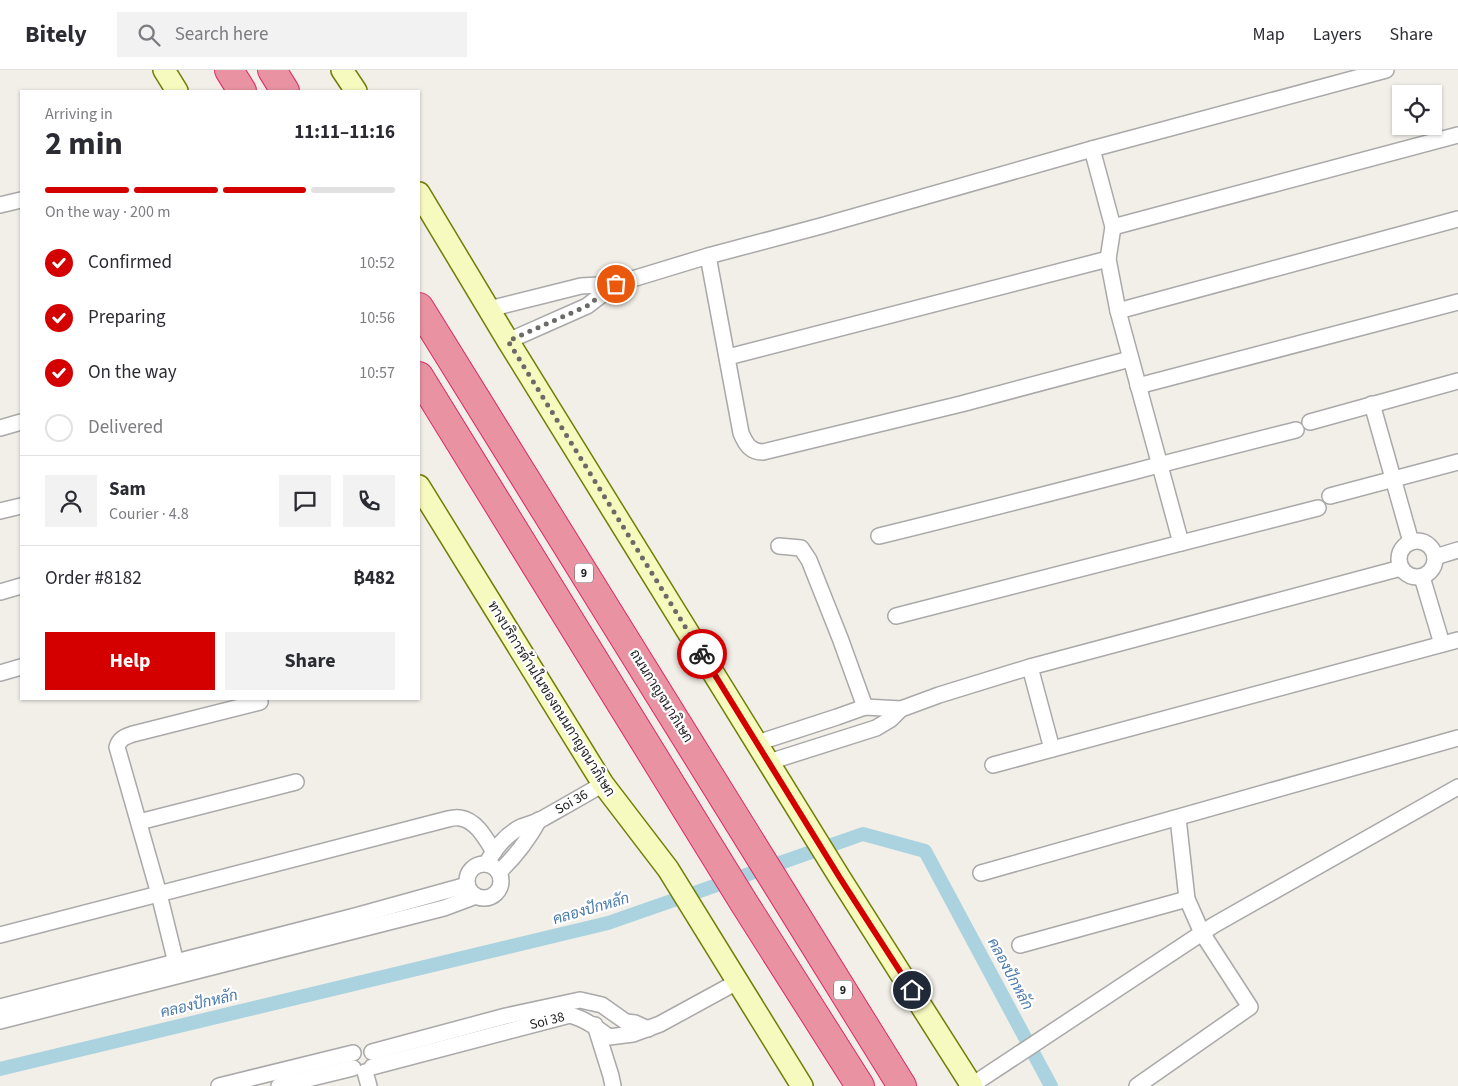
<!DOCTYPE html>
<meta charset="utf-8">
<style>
:root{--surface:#fff;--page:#f2f2f3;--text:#2b2b33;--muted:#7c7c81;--line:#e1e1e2;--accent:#d40000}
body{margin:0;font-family:"Source Sans 3",Sarabun,sans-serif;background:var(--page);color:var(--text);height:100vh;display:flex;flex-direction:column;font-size:19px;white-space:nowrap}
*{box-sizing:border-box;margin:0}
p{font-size:16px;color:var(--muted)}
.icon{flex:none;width:28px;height:28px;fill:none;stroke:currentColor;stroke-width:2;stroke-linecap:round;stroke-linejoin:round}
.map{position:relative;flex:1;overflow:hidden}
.panel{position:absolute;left:20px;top:20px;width:400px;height:610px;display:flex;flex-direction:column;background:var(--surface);border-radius:0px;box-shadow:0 1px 4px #0004}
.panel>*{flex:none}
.buttons{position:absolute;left:1392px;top:15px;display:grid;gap:10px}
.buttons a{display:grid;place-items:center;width:50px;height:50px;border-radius:0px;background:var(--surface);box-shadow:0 1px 4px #0004;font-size:25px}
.pin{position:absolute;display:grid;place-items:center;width:42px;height:42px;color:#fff;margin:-21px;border:2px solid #fff;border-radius:50%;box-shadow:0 1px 5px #0007}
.courier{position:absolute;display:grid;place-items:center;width:50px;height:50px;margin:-25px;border:4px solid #d40000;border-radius:50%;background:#fff;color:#222;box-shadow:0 1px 6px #0007}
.headline em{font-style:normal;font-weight:700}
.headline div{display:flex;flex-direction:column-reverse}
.headline{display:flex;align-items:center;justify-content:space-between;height:85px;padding:0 25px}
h1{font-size:32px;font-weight:700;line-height:38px}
.bar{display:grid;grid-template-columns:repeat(4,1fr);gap:8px 5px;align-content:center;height:60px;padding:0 25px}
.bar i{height:6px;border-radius:4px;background:var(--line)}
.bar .active{background:var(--accent)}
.bar p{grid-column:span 4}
.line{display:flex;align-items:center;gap:12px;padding:0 25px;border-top:1px solid var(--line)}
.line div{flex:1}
.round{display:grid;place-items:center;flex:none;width:52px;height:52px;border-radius:0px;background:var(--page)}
ol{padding:0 25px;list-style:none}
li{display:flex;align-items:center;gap:15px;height:55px}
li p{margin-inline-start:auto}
li .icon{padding:5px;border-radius:50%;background:var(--accent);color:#fff;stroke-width:4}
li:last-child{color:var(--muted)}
li i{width:28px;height:28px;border:2px solid var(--line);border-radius:50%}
.primary-button{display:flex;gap:10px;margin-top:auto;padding:10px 25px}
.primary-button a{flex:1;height:58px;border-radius:0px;background:var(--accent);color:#fff;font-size:20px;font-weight:700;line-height:58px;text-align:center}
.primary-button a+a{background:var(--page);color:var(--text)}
header{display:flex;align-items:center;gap:30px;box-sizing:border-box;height:70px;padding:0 25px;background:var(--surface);border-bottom:1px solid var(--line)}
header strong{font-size:24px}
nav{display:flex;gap:28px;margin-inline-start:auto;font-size:18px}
.search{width:350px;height:45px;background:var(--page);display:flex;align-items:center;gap:12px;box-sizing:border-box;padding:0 18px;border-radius:0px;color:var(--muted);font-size:19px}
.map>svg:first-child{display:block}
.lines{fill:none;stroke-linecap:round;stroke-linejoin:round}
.canal{stroke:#aad3df;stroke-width:14}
.minor-casing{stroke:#a9a9a9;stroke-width:18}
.secondary-casing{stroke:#707d05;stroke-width:24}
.motorway-casing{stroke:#dc2a67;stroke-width:30}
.minor{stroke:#fff;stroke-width:15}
.secondary{stroke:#f7fabf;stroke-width:21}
.motorway{stroke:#e892a2;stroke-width:28}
.done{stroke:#6b6a68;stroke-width:5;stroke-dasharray:0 9}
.route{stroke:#d40000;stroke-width:6}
.labels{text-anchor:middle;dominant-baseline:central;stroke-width:4.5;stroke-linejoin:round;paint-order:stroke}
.shield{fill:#fff;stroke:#646464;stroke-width:1}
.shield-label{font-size:12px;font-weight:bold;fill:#222}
.street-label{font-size:14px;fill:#222;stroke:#fff}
.water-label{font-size:15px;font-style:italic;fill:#4a7aab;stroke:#fff}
</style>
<header>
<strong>Bitely</strong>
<div class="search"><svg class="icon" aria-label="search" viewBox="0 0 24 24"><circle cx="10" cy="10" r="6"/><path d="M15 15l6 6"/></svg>Search here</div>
<nav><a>Map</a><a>Layers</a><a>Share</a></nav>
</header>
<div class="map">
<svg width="1458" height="1016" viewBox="0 0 1458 1016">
<rect width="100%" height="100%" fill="#f2efe9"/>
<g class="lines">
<path class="canal" d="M 0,999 L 608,853 L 863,764 L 925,781 L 1051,1016"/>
<g class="minor-casing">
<g id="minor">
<path d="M 1092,79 L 1113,157 L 1108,189 L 1118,241 L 1181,473"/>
<path d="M 0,135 L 21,130"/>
<path d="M 1113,157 L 1458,65"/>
<path d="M 708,186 L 741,363 C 746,375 751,382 763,382 L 961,334 L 1130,289"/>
<path d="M 489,239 L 581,216 L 616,214 L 708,186 L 821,156 L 1092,79 L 1386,0"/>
<path d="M 1118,241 L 1458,149"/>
<path d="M 508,271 L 587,236 L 616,214"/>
<path d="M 728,287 L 1108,189"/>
<path d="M 1138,316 L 1458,232"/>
<path d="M 1372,334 L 1411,472"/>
<path d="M 1310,352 L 1458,311"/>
<path d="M 0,358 L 21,352"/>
<path d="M 1330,426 L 1458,392"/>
<path d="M 0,441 L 21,436"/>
<path d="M 879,466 C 1019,432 1157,395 1296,360"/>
<circle cx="1417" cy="489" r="18"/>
<path d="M 779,476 L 801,478 L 809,490 L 840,568 L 865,637"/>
<path d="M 1435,487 L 1458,480"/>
<path d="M 1422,507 L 1442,574"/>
<path d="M 0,522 L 21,516"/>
<path d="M 896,546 L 1318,438"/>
<path d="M 1030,597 L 1052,679"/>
<path d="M 0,603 L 21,597"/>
<path d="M 757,673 L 837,647 L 865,637 L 901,639"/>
<path d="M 769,692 L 876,658 L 891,649 L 901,639 L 939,625 L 1030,597 L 1401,498"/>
<path d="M 993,695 L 1458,570"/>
<path d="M 139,752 L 296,712"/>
<circle cx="484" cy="811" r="17"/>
<path id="s1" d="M 486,794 C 495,779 505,765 521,757 C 528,754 535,753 542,749 C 563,737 583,726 603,714"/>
<path d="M 499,802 C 515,787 528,770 539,750"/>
<path d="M 981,803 L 1458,668"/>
<path d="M 0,865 L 448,749 C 452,748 456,747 460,748 C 476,750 486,769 494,782"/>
<path d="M 1020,875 L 1187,829"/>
<path d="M 178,901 L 159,824 L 117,677 C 120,668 125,667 133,664 L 260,632"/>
<path d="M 0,937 L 355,846 L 467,815"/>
<path d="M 0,951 L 444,838 L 476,826"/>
<path d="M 595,955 L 611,1006 L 613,1016"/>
<path d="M 372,982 L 506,946 L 580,930 L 602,935 L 626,952 L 635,953 L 648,959"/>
<path id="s2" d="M 372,997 L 570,945 C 585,949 597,958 609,967 L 633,964 L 660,954 L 737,912"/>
<path d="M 365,1002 L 369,1016"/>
<path d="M 972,1015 L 1214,855 L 1458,717"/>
<path d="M 219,1016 L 353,983"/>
<path d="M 279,1016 L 353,998"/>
<path d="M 1137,1016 L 1250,937 L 1202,863 L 1187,829 L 1178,748"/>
</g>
</g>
<g class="secondary-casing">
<path id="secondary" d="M 164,0 L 177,21
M 342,0 L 356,21
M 419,123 L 508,271 L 840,808 L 972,1016
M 419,416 L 603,714 L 668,799 L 802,1016"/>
</g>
<g class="motorway-casing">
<path id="motorway" d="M 229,0 L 242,21
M 272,0 L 285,21
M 419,237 L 902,1016
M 419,306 L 744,833 L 860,1016"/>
</g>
<use href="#minor" class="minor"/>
<use href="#secondary" class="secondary"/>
<use href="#motorway" class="motorway"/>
</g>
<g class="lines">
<path class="done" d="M 616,214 L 587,236 L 508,271 L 702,584"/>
<path class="route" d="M 702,584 L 840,808 L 912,920"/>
</g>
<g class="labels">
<g class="shield">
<rect x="575" y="493.5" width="18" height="19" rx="4"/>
<rect x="834" y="910.5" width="18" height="19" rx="4"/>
</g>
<g class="shield-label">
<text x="584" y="503">9</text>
<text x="843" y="920">9</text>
</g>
<g class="street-label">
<text transform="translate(661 626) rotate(58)">ถนนกาญจนาภิเษก</text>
<text transform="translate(551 629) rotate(58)">ทางบริการด้านในของถนนกาญจนาภิเษก</text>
<text stroke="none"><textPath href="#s1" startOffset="108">Soi 36</textPath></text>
<text stroke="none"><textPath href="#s2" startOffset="181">Soi 38</textPath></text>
</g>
<g class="water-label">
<text transform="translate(591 839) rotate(-16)">คลองปักหลัก</text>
<text transform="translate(1010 904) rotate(62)">คลองปักหลัก</text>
<text transform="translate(199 934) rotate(-13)">คลองปักหลัก</text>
</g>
</g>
</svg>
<div class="buttons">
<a><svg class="icon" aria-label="locate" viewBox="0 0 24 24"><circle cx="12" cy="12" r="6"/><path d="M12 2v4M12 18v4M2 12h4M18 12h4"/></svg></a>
</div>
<div class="pin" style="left:616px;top:214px;background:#ea580c"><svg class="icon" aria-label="bag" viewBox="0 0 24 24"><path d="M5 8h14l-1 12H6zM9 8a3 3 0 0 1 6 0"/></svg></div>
<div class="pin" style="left:912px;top:920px;background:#1f2937"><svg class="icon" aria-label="home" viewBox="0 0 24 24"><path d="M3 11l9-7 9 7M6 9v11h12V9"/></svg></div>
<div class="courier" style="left:702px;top:584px"><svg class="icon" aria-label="bike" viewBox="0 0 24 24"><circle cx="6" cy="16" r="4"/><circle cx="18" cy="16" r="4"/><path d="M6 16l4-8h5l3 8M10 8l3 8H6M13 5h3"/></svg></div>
<section class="panel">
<div class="headline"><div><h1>2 min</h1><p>Arriving in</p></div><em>11:11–11:16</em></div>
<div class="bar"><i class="active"></i><i class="active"></i><i class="active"></i><i></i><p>On the way · 200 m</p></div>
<ol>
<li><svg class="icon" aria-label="check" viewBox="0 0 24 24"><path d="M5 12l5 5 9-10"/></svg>Confirmed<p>10:52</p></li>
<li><svg class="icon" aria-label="check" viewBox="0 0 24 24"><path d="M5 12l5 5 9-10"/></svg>Preparing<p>10:56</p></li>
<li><svg class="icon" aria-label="check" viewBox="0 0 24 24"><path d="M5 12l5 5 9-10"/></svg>On the way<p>10:57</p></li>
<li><i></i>Delivered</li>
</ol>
<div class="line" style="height:90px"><a class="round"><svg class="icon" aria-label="person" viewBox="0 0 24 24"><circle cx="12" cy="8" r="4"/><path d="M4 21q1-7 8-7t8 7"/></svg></a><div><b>Sam</b><p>Courier · 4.8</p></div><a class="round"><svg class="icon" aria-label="chat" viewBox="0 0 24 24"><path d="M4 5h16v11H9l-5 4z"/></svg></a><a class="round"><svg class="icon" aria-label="phone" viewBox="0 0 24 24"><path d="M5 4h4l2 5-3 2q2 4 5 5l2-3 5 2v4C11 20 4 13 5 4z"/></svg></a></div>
<div class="line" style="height:65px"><div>Order #8182</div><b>฿482</b></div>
<div class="primary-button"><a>Help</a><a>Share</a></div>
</section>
</div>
